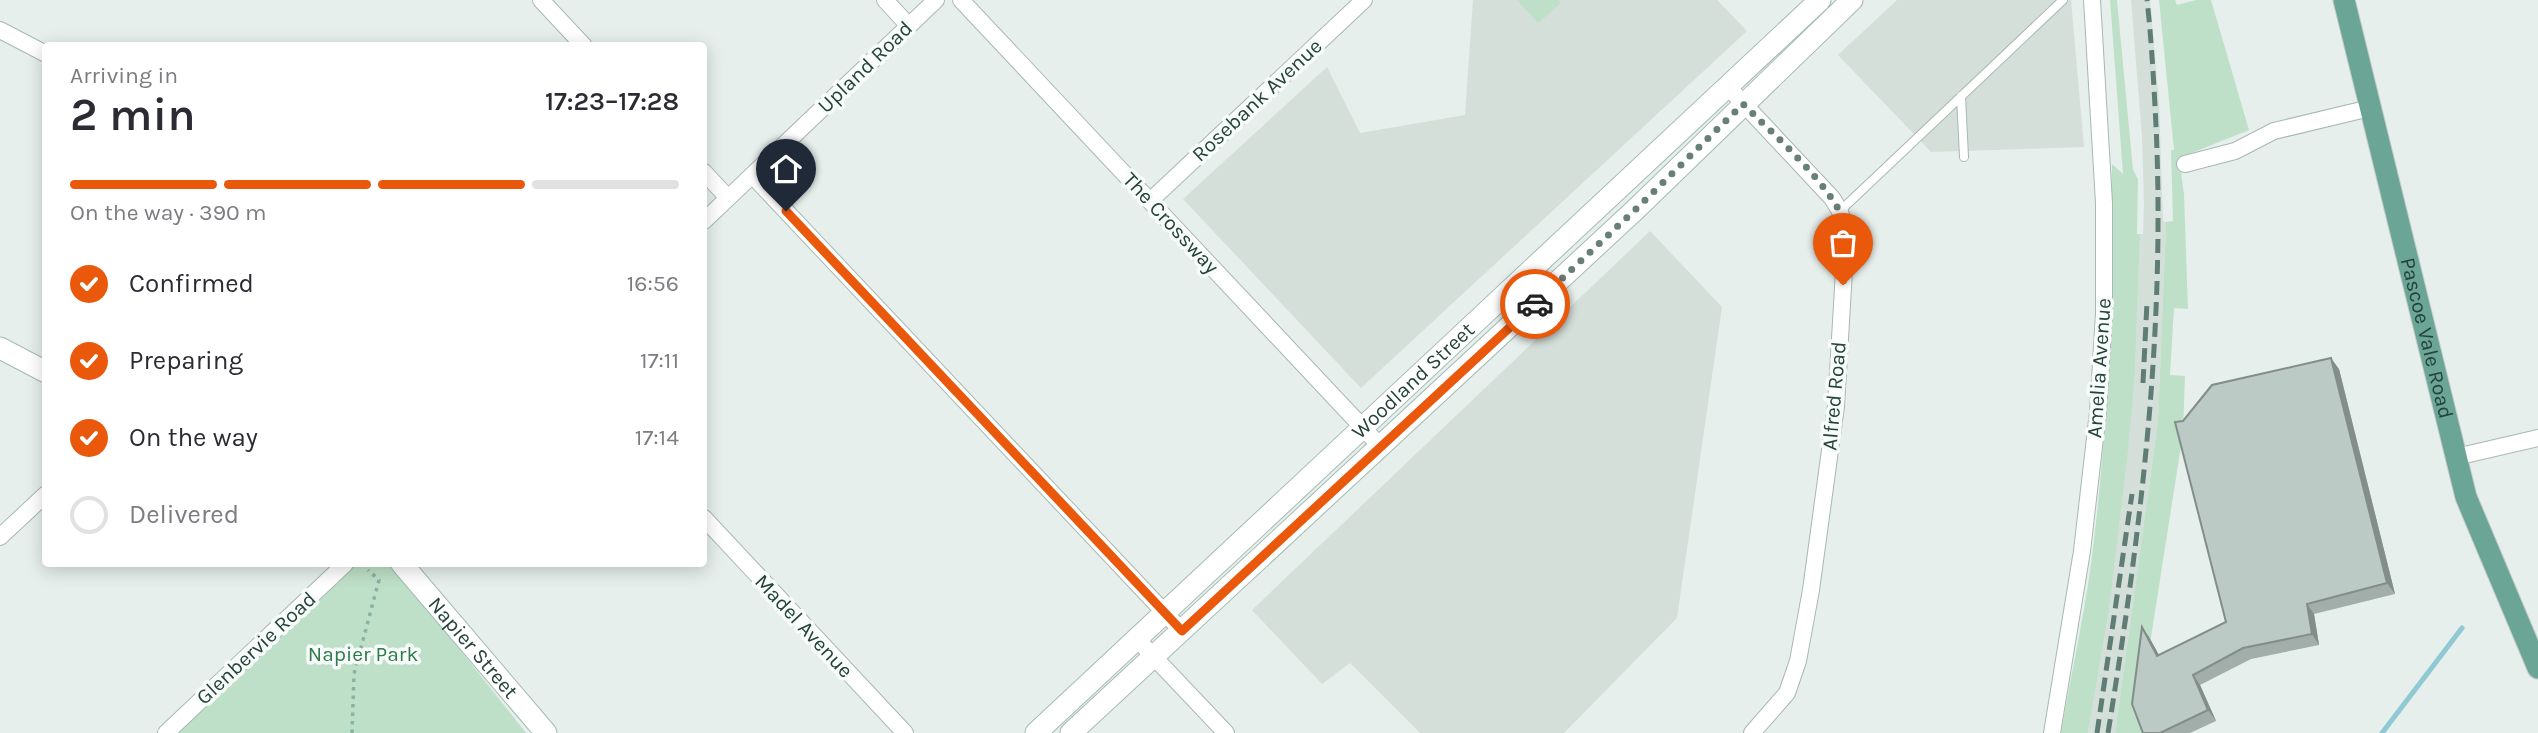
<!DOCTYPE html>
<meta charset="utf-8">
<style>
:root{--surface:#fff;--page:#f7f7f7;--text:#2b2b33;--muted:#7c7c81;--line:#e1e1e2;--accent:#ea580c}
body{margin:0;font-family:Karla,sans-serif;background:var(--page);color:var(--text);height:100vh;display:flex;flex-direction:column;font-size:26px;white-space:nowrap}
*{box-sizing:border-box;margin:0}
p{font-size:23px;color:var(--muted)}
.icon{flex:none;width:38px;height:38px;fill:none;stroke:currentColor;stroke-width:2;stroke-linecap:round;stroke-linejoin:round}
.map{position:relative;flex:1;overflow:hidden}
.sheet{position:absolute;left:42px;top:42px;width:665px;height:525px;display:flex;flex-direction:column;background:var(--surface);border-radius:7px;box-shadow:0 4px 18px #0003}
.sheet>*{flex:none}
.pin{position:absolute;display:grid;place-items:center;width:60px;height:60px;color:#fff;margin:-72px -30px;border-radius:50% 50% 50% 0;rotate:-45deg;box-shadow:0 0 7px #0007}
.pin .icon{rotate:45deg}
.courier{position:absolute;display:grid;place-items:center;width:70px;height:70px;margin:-35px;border:5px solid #ea580c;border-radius:50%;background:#fff;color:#222;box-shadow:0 2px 9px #0007}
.head em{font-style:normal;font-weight:600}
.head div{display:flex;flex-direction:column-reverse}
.head{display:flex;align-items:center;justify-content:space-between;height:119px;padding:0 28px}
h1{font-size:46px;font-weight:600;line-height:52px}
.bar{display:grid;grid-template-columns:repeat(4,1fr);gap:10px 7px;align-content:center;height:84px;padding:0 28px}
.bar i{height:9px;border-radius:5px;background:var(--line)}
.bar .active{background:var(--accent)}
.bar p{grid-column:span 4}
ol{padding:0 28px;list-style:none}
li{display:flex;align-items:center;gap:21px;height:77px}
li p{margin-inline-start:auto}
li .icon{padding:7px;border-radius:50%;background:var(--accent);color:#fff;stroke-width:4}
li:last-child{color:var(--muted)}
li i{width:38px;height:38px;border:4px solid var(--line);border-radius:50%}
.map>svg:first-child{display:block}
.built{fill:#d4dfda}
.green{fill:#bfe0c8}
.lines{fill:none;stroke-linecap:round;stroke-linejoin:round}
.stream{stroke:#8ec9d4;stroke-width:5}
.lane-casing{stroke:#a8b8b2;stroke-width:10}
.street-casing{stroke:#a8b8b2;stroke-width:18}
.secondary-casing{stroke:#a4bbb3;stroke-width:23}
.primary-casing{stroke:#c2cac8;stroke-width:23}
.path{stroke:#86b3a5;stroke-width:3.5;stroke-dasharray:3.5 5;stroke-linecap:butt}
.lane{stroke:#fff;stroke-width:8}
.street{stroke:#fff;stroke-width:16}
.secondary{stroke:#fff;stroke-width:21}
.primary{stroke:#6aa596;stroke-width:21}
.rail{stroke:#5f7d75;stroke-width:5;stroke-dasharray:14 7;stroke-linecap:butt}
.wall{fill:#a1aea9}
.shaded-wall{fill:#838d89}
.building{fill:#bbcac4;stroke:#838d89;stroke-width:2}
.done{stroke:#687f78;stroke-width:7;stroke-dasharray:0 12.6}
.route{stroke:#ea580c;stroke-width:9}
.labels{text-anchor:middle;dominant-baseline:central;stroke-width:7;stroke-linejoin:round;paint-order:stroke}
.street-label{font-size:21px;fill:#24423a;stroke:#f7fbf9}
.park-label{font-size:21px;fill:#2d7a4b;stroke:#f7fbf9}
</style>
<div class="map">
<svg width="2538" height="733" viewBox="0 0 2538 733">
<rect width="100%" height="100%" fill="#e6efeb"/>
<path class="built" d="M 1473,0 L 1717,0 L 1747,31 L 1361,388 L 1183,199 L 1327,67 L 1360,133 L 1465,115 Z
M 1897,0 L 2071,0 L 2084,147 L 1931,152 L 1838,55 Z
M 2131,0 L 2150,0 L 2159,102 L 2163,221 L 2166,222 L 2158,421 L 2115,733 L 2088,733 L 2109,611 L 2135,374 L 2140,234 L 2143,234 L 2144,203 L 2142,137 Z
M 1650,231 L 1722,307 L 1677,618 L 1564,733 L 1420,733 L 1350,663 L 1322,684 L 1252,610 Z"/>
<path class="green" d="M 1517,0 L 1558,0 L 1561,3 L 1538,23 Z
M 2110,0 L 2117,0 L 2133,170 L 2138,179 L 2137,234 L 2140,234 L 2135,374 L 2128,450 L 2109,611 L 2088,733 L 2061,733 C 2072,669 2087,604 2094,540 C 2109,415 2112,289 2112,164 L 2123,174 Z
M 2159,0 L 2175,0 L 2177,5 L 2196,0 L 2211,0 L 2249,130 L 2179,158 L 2184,194 L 2188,309 L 2174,308 L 2170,375 L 2185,376 L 2183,433 L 2139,714 L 2146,733 L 2115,733 L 2158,421 L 2166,222 L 2173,221 L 2171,150 L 2174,150 Z
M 343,564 L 392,564 L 526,733 L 171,733 Z"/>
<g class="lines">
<path class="stream" d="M 2382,733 L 2462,628"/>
<g class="lane-casing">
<path id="lane" d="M 1961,96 L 1964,157
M 1840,211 L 2063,0"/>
</g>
<g class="street-casing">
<path id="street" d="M 541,0 L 584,46
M 885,0 L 909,26
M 961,0 L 1381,447
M 0,30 L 46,54
M 1728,87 L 1832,198 L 1840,211 L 1846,237 L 1836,406 L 1811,590 L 1798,661 L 1787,693 L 1752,733
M 2185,164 L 2235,151 L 2274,131 L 2370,108
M 704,172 L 728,198
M 752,175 L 1182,631
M 1150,201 L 1364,0
M 704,221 L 936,0
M 2456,457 L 2538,438
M 704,518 L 905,733
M 0,537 L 46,494
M 1137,639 L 1226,733
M 166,733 L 345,564
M 2052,733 L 2082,551 L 2098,412 L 2104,314 L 2104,203 L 2092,0"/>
</g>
<g class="secondary-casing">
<g id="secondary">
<path d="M 0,348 L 46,372"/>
<path id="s1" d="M 402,564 L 546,733"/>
<path id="s2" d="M 1036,733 L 1820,0"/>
<path d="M 1071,733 L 1636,209 L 1852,0"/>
</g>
</g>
<g class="primary-casing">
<g id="primary">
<path id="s3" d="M 2344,0 L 2466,497 L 2538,668"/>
</g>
</g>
<path class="path" d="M 352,733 L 354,674 L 379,580 L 368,570"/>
<use href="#lane" class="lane"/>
<use href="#street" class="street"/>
<use href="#secondary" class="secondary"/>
<use href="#primary" class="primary"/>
<path class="rail" d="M 2143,383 L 2147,302
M 2097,733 L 2132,494
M 2108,733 C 2142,523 2167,319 2155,106 C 2153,70 2151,35 2147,0"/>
</g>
<path class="wall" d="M 2339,369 L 2395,594 L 2314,614 L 2319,645 L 2251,659 L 2200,685 L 2216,721 L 2190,733 L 2143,733 L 2142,627 L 2149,637 L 2159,655 L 2226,622 Z"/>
<path class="shaded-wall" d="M 2331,358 L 2339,369 L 2395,594 L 2387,583 Z
M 2307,604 L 2314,614 L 2319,645 L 2312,634 Z
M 2142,627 L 2149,637 L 2165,666 L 2157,656 Z
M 2193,675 L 2200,685 L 2216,721 L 2208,710 Z"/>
<path class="building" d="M 2331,358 L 2387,583 L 2307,604 L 2312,634 L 2243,648 L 2193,675 L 2208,710 L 2160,733 L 2143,733 L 2132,704 L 2142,627 L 2157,656 L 2226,622 L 2175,422 L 2183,421 L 2212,385 Z"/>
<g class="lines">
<path class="done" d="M 1535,304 L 1636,209 L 1743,104 C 1771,132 1836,189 1845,225 C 1849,244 1844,266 1843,285"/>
<path class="route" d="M 786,211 L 1182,631 L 1535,304"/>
</g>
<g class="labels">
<g class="street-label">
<text transform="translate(865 67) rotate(-44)">Upland Road</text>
<text transform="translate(1257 100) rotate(-43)">Rosebank Avenue</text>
<text transform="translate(1171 223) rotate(47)">The Crossway</text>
<text stroke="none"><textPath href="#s3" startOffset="348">Pascoe Vale Road</textPath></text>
<text transform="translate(2099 368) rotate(-86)">Amelia Avenue</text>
<text stroke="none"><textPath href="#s2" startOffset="516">Woodland Street</textPath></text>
<text transform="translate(1834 396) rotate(-85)">Alfred Road</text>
<text transform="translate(804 626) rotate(47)">Madel Avenue</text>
<text transform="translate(256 648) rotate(-43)">Glenbervie Road</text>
<text stroke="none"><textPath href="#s1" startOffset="110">Napier Street</textPath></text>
</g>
<g class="park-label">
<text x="363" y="654">Napier Park</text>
</g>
</g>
</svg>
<div class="pin" style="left:1843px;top:285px;background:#ea580c"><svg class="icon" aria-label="bag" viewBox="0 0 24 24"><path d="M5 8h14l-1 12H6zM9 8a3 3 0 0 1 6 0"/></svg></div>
<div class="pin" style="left:786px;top:211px;background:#1f2937"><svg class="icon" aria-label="home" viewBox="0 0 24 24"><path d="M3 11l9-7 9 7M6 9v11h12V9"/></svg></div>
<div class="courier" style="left:1535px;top:304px"><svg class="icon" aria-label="car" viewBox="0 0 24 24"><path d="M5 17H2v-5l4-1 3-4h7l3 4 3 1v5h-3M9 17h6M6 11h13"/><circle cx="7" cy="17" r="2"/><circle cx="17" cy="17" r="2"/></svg></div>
<section class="sheet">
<div class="head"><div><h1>2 min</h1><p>Arriving in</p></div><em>17:23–17:28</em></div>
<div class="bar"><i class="active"></i><i class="active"></i><i class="active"></i><i></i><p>On the way · 390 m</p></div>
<ol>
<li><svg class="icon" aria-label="check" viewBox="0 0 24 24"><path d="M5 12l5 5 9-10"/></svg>Confirmed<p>16:56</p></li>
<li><svg class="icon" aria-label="check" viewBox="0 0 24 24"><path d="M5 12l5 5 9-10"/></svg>Preparing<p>17:11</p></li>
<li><svg class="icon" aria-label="check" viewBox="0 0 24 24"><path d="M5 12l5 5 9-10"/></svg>On the way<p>17:14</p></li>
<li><i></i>Delivered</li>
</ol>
</section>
</div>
